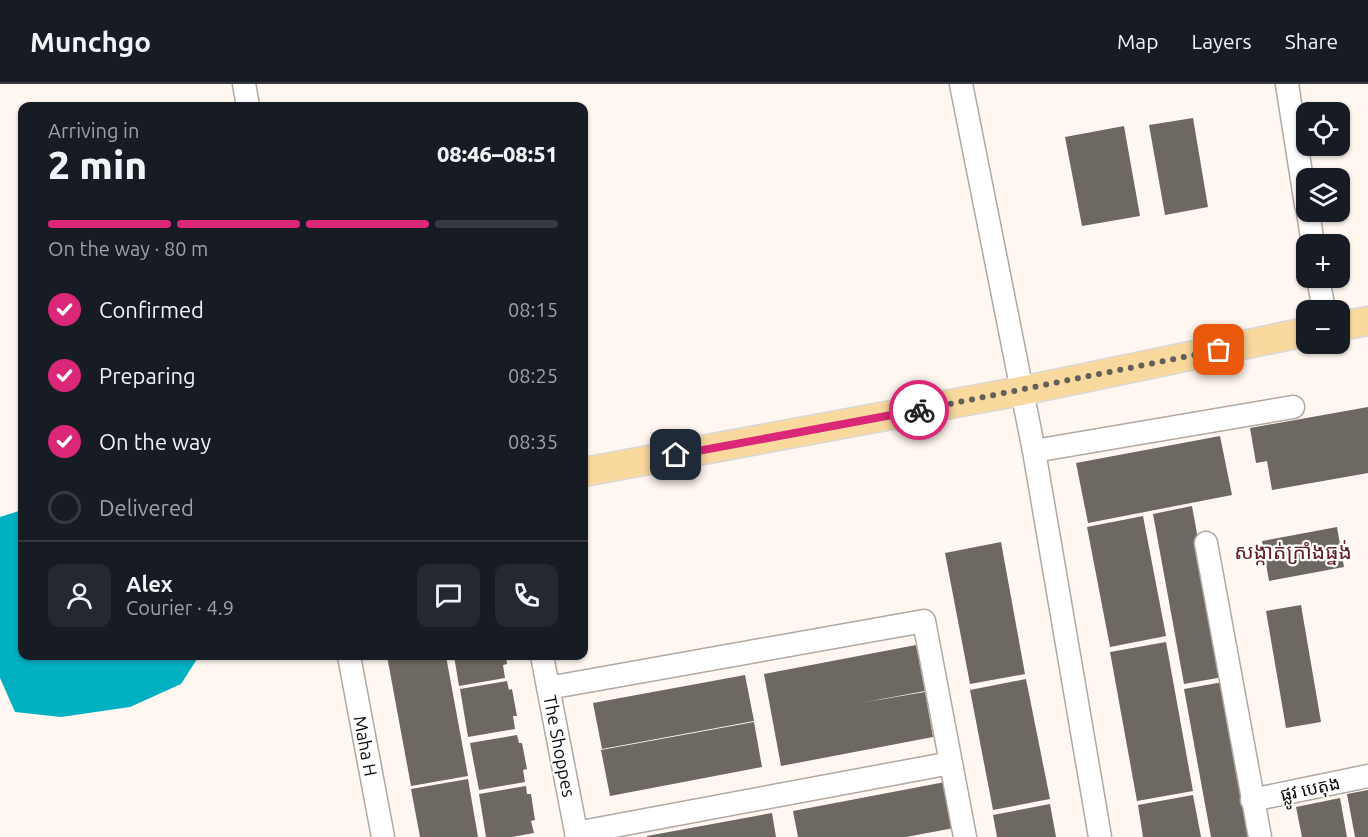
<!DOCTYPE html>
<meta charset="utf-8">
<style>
:root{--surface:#171b24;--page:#242831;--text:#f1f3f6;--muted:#9ea1a6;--line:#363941;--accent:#db2777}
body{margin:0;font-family:Ubuntu,"Noto Sans Khmer",sans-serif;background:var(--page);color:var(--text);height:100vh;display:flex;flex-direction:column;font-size:22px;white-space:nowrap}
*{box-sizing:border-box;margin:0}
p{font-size:20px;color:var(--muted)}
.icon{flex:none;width:33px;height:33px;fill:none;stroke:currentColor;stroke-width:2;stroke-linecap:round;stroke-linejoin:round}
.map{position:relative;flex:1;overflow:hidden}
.panel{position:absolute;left:18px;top:18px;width:570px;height:558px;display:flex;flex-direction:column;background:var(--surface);border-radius:12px;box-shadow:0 2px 4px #0004}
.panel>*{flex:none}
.fabs{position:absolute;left:1296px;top:18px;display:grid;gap:12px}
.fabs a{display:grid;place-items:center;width:54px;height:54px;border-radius:12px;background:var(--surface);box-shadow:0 2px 4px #0004;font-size:30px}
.pin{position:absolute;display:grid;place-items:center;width:51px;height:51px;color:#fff;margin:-26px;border-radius:12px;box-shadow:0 3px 9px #0006}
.courier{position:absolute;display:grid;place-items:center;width:60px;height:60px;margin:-30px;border:4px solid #db2777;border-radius:50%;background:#fff;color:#222;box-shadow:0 2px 8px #0007}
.headline em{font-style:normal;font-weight:800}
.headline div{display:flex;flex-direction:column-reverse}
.headline{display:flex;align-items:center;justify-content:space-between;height:102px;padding:0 30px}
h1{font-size:39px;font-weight:800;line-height:45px}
.bar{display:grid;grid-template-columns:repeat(4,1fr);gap:9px 6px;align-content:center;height:72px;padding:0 30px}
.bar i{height:8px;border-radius:4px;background:var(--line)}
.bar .current{background:var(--accent)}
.bar p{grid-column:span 4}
.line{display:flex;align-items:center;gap:15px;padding:0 30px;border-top:2px solid var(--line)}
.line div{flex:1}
.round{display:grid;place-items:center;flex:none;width:63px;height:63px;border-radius:12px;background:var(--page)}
ol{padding:0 30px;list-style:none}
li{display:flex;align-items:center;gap:18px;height:66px}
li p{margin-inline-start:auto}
li .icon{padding:6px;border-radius:50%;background:var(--accent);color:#fff;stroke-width:4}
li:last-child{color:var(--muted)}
li i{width:33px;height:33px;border:3px solid var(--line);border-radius:50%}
header{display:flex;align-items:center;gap:36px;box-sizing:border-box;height:84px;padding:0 30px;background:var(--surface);border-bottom:2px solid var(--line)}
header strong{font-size:28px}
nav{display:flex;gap:33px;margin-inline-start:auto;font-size:21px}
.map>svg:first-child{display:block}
.water{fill:#01b0c1}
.building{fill:#6e6862}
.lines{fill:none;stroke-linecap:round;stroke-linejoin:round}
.minor-casing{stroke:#b0a9a2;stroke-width:25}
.major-casing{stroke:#d8d8d8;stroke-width:31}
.minor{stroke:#fff;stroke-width:22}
.major{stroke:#fad99f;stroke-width:28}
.done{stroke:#625e5a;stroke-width:6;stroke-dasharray:0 10.8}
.route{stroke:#db2777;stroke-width:8}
.labels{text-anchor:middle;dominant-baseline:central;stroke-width:4.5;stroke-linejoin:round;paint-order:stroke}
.street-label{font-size:18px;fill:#0e0b09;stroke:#fff}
.quarter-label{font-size:21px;fill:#631f1d;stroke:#fff}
</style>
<header>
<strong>Munchgo</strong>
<nav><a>Map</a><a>Layers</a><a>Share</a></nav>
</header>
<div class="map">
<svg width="1368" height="753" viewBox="0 0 1368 753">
<rect width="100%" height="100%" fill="#fff7f0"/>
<path class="water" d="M 22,426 L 22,572 L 199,572 L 181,600 L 130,623 L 61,633 L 15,628 L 0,594 L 0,433 Z"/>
<path class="building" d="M 1193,34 L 1208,123 L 1165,131 L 1149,41 Z
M 1124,42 L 1140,132 L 1082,142 L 1065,53 Z
M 1368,323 L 1368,389 L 1272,406 L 1267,377 L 1256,379 L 1250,344 Z
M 1220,352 L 1232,411 L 1088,439 L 1076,379 Z
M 1192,422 L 1223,593 L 1184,600 L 1153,430 Z
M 1143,432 L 1166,552 L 1110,563 L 1087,443 Z
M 1337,443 L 1344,483 L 1269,497 L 1262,457 Z
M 1001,458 L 1025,590 L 970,600 L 945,469 Z
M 1301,521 L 1321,638 L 1286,644 L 1266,527 Z
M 1166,558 L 1193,707 L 1137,717 L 1110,568 Z
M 916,561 L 925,607 L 860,619 L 925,608 L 933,653 L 781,682 L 764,590 Z
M 387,572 L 446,572 L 468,692 L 411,702 Z
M 454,572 L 506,572 L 507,580 L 503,581 L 505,594 L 459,602 Z
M 745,591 L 754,637 L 602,665 L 593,619 Z
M 1026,595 L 1050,715 L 993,726 L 970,606 Z
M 507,597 L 509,606 L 512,605 L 517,632 L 513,632 L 515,645 L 468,653 L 460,605 Z
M 1223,598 L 1251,753 L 1211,753 L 1184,605 Z
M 754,638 L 762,683 L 610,712 L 601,666 Z
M 517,651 L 519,659 L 522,659 L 527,685 L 523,686 L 525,698 L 479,706 L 470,659 Z
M 468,695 L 478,753 L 420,753 L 411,705 Z
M 945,698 L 954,744 L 906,753 L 798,753 L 793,727 Z
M 526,702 L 527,710 L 531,710 L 535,736 L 531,737 L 534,749 L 512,753 L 486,753 L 479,710 Z
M 1368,706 L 1368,753 L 1355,753 L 1347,710 Z
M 1193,711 L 1201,753 L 1143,753 L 1138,721 Z
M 1340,714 L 1347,753 L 1302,753 L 1296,723 Z
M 1050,720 L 1056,753 L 997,753 L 993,731 Z
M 772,729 L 776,753 L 647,753 L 647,752 Z"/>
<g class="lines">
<g class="minor-casing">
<path id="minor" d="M 244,0 L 248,22
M 961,0 L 1034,367 L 1100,753
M 1287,0 L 1306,121
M 1308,128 L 1313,160
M 1318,194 L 1324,226
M 1034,367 L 1293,323
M 1206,459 L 1260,753
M 349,572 L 383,753
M 542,572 L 577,753
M 548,604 L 924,537 L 965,753
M 1252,716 L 1368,692
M 576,749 L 951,679"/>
</g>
<g class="major-casing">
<path id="major" d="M 1340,242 L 1368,237
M 584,388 L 1021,307 L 1306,248"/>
</g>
<use href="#minor" class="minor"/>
<use href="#major" class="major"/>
</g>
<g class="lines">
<path class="done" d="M 919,326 L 1219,266"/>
<path class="route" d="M 676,371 L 919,326"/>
</g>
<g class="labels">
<g class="street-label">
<text transform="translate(366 662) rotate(79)">Maha H</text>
<text transform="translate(560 662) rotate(79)">The Shoppes</text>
<text transform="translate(1310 704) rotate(-12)">ផ្លូវ បេតុង</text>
</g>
<g class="quarter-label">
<text x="1293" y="467">សង្កាត់ក្រាំងធ្នង់</text>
</g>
</g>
</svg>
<div class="fabs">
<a><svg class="icon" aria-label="locate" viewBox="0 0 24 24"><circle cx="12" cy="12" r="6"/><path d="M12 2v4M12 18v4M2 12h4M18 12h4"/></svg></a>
<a><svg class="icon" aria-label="layers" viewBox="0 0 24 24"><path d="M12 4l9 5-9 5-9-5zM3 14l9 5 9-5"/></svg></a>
<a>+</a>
<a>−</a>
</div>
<div class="pin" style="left:1219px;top:266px;background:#ea580c"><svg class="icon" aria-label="bag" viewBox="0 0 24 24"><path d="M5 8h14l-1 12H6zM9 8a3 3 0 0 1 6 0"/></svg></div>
<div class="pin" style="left:676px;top:371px;background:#1f2937"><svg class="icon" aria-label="home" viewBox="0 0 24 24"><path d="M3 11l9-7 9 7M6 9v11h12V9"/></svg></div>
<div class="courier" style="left:919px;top:326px"><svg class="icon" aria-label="bike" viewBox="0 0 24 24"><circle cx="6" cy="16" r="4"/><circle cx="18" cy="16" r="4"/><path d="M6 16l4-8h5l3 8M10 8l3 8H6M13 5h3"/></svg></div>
<section class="panel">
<div class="headline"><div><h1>2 min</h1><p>Arriving in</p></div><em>08:46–08:51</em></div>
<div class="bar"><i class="current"></i><i class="current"></i><i class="current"></i><i></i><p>On the way · 80 m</p></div>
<ol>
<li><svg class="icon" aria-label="check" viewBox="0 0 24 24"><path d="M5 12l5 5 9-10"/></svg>Confirmed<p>08:15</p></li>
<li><svg class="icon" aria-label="check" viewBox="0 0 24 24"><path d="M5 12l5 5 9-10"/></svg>Preparing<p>08:25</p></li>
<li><svg class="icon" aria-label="check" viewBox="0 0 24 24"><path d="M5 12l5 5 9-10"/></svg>On the way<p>08:35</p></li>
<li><i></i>Delivered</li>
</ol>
<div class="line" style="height:108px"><a class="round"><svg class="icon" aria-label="person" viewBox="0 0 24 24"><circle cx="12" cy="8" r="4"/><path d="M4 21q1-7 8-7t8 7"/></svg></a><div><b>Alex</b><p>Courier · 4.9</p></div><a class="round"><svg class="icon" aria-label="chat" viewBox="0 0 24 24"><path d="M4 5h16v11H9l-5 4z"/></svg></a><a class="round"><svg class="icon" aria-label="phone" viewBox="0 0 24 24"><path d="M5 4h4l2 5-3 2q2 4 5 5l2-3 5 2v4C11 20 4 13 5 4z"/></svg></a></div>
</section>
</div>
